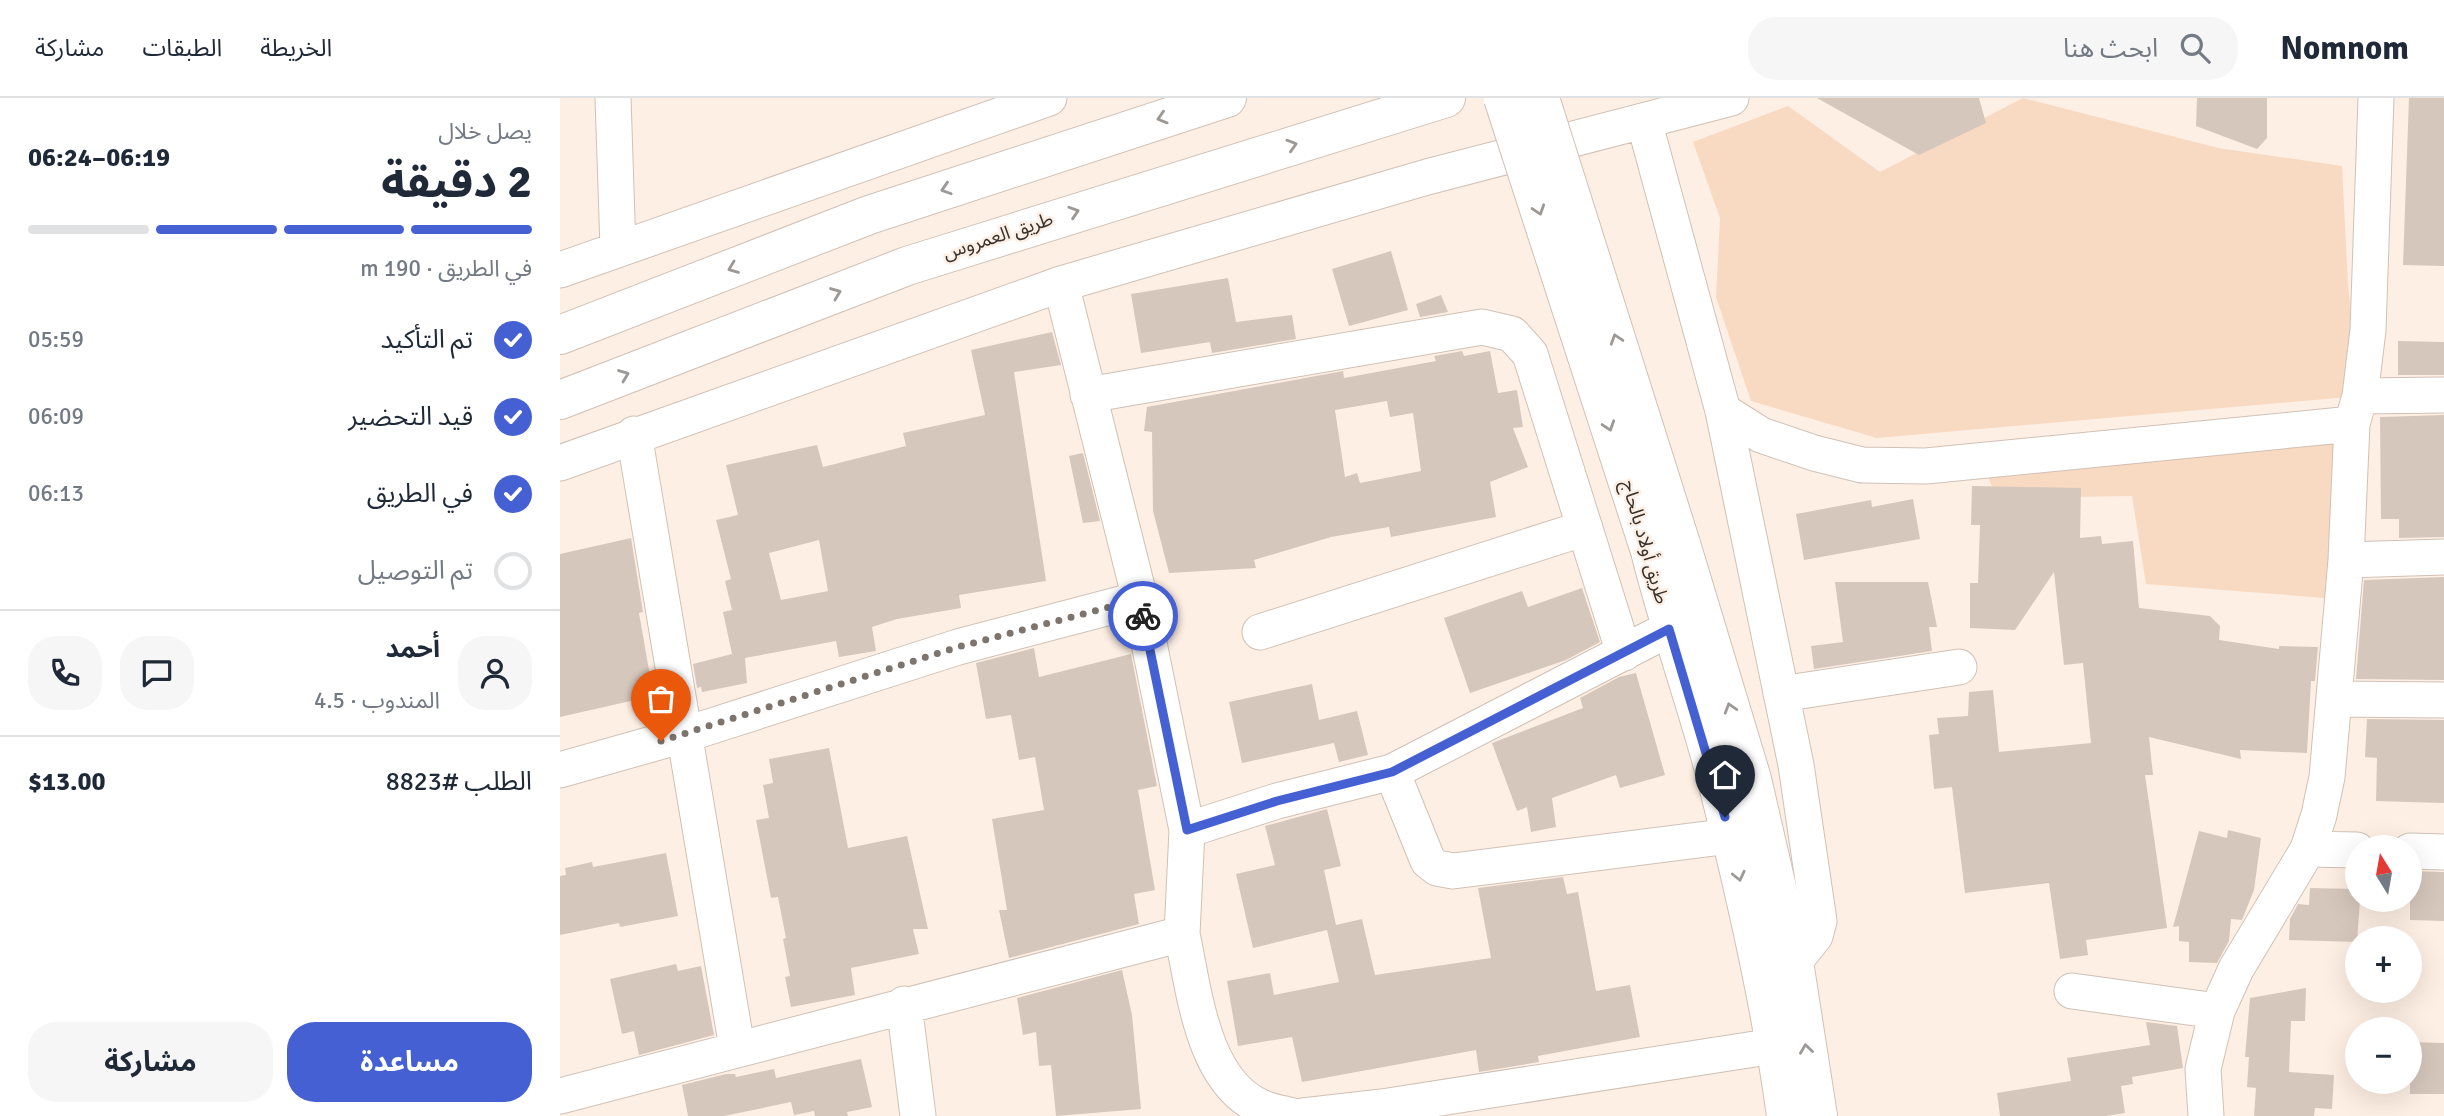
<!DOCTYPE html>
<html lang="ar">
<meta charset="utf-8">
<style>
:root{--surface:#fff;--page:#f6f6f7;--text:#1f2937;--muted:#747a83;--line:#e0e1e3;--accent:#4460d3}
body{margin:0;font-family:Signika,"Noto Sans Arabic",sans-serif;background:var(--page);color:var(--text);direction:rtl;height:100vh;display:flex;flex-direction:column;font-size:26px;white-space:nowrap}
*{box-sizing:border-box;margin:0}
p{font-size:23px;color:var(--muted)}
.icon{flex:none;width:38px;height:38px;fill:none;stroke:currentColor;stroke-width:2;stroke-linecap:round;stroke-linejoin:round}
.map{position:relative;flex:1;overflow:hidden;direction:ltr}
.sheet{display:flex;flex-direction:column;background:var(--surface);width:560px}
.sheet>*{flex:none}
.needle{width:46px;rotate:349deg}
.tools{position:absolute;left:1785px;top:737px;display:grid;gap:14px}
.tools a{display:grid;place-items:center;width:77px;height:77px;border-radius:50%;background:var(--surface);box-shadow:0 7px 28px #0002;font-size:35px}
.pin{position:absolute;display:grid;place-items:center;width:60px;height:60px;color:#fff;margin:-72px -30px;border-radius:50% 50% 50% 0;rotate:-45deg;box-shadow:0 0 7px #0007}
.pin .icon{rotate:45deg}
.courier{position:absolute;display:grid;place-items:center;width:70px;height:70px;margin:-35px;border:5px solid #4460d3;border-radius:50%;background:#fff;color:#222;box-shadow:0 2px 9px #0007}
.overview em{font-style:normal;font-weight:700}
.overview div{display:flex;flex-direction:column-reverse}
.overview{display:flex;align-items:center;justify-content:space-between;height:119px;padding:0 28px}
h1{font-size:46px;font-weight:700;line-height:52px}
.bar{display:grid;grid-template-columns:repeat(4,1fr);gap:10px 7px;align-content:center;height:84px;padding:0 28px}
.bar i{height:9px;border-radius:5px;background:var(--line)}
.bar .selected{background:var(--accent)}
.bar p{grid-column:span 4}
.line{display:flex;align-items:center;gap:18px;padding:0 28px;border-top:2px solid var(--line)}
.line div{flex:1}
.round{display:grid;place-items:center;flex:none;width:74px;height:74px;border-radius:28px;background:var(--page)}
ol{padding:0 28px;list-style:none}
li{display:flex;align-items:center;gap:21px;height:77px}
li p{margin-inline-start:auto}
li .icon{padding:7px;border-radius:50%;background:var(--accent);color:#fff;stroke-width:4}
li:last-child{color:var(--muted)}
li i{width:38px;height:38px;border:4px solid var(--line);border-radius:50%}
.cta{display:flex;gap:14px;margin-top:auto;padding:14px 28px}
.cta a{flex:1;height:80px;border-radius:28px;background:var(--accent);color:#fff;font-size:28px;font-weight:700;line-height:80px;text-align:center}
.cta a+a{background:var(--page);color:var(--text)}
header{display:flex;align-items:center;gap:42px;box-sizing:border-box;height:98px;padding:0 35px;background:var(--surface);border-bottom:2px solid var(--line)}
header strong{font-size:33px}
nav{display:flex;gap:38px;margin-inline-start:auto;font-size:24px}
.search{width:490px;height:63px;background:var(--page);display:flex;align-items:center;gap:18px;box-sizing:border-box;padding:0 24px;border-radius:28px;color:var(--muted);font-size:26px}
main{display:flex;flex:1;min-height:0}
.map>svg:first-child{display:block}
.green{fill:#f8d9c2}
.building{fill:#d6c7bc;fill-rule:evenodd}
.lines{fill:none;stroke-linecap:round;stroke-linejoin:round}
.street-casing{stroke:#d0c1b6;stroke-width:37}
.secondary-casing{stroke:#d0c1b6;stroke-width:40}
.primary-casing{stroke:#d0c1b6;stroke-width:40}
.street{stroke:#fff;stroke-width:35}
.secondary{stroke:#fff;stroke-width:38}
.primary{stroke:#fff;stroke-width:38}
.secondary-bridge-casing{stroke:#d0c1b6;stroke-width:40;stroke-linecap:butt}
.secondary-bridge{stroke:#fff;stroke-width:38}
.oneway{stroke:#9c9896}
.done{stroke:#7d746e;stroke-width:7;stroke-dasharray:0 12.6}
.route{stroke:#4460d3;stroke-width:9}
.labels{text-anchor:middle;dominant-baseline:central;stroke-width:5;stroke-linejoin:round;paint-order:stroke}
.street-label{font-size:19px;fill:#38322e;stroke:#feefe4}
</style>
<header>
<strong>Nomnom</strong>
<div class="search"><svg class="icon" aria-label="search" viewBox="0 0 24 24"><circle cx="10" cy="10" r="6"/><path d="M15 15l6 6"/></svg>ابحث هنا</div>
<nav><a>الخريطة</a><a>الطبقات</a><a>مشاركة</a></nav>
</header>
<main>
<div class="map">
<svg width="1884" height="1018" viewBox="0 0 1884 1018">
<rect width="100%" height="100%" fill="#feefe4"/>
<path class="green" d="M 1463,0 L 1658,50 L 1782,68 L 1788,187 L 1800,298 L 1317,340 L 1191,303 L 1156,199 L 1160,120 L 1133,44 L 1228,8 L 1320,74 Z
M 1782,337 L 1765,500 L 1586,486 L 1572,398 L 1437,400 L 1425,372 Z"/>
<path class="building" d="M 1257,0 L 1419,0 L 1426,25 L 1359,57 Z
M 1637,0 L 1707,0 L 1707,40 L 1697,51 L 1636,28 Z
M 1849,0 L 1884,0 L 1884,168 L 1843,167 Z
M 831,153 L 848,212 L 789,228 L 772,171 Z
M 668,180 L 676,224 L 732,217 L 736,241 L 652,255 L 650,244 L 581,255 L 571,196 Z
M 881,197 L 888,214 L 860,219 L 856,206 Z
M 492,234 L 501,267 L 454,274 L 486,483 L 399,497 L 401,510 L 337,521 L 312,529 L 316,553 L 279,559 L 276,543 L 185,560 L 187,585 L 142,594 L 141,589 L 137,590 L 133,566 L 172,556 L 163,514 L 172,512 L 165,483 L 171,481 L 156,422 L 178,417 L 166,367 L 257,347 L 263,369 L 346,348 L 343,335 L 425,317 L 411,252 ZM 259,442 L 268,493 L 221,502 L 209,455 Z
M 1838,243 L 1884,244 L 1884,277 L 1838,277 Z
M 902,253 L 904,258 L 930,253 L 938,295 L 957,292 L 963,329 L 953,330 L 968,369 L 930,384 L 936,419 L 831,439 L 829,429 L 771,439 L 694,462 L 696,470 L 609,475 L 593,413 L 592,334 L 584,333 L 587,309 L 783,273 L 784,280 L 876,263 L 874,258 ZM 827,303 L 830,319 L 853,315 L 861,373 L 800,385 L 797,375 L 785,379 L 775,312 Z
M 1884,317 L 1884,439 L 1839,440 L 1839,421 L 1821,421 L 1820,319 Z
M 523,355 L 540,423 L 523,425 L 509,358 Z
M 1412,388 L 1521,390 L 1520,440 L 1541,438 L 1542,446 L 1573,443 L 1579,510 L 1650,518 L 1660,528 L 1659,542 L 1719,551 L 1719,548 L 1758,549 L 1755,583 L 1751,583 L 1747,655 L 1680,652 L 1681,661 L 1589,639 L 1593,677 L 1585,677 L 1607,830 L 1526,842 L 1528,857 L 1500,861 L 1489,785 L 1405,795 L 1392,689 L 1374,691 L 1369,637 L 1379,636 L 1377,620 L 1408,618 L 1409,594 L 1433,592 L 1439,654 L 1531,645 L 1523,565 L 1504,567 L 1494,474 L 1455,532 L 1410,530 L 1410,485 L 1418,485 L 1420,427 L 1411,427 Z
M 1353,401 L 1360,441 L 1244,462 L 1236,416 L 1311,402 L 1312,409 Z
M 71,440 L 83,514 L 79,515 L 90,578 L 94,576 L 97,597 L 0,619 L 0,456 Z
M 1884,479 L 1884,582 L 1796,581 L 1804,482 Z
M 1275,484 L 1368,484 L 1377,529 L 1369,529 L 1372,553 L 1254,571 L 1251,548 L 1283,544 Z
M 1022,490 L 1040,544 L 1006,562 L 910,595 L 884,520 L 962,493 L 968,509 Z
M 474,550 L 479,579 L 571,556 L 597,688 L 578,692 L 595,792 L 574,796 L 579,826 L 449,860 L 439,812 L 447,812 L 432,721 L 484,712 L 475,659 L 459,662 L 451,617 L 426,621 L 416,565 Z
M 1076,575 L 1105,677 L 1060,690 L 1056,677 L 992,700 L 996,729 L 971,734 L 967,709 L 957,713 L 932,645 L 1023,610 L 1020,600 L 1059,579 Z
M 752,586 L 759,622 L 797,613 L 808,657 L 779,664 L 774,645 L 682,665 L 669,604 Z
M 1807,621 L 1884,622 L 1884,705 L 1816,703 L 1817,660 L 1805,659 Z
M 269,650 L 288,750 L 347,738 L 368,831 L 353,831 L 359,856 L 291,870 L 295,897 L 231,909 L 225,879 L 230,878 L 223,841 L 226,840 L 218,799 L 211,800 L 196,722 L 209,720 L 203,687 L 213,685 L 209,661 Z
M 767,711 L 781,768 L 764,772 L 776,827 L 802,821 L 815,877 L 931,860 L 918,790 L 1003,779 L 1007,796 L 1018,794 L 1036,893 L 1070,887 L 1080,939 L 978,958 L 979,964 L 919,974 L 916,952 L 742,984 L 732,939 L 678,948 L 667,883 L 710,875 L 714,897 L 779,884 L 767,832 L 693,850 L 676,776 L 715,767 L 705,728 Z
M 1668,732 L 1701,740 L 1694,792 L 1682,822 L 1671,821 L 1669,843 L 1657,865 L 1629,864 L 1629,844 L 1619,843 L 1619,828 L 1613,829 L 1639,733 L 1667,740 Z
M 106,755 L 118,818 L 60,829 L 59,825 L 0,837 L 0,778 L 6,777 L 5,770 L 32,764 L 33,769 Z
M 1850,773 L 1884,774 L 1884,823 L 1850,822 Z
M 1750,790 L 1797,791 L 1797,802 L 1800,802 L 1797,844 L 1729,842 L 1730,821 L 1738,806 L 1749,807 Z
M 116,866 L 118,873 L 141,868 L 154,937 L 79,957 L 74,933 L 62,936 L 50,881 Z
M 562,872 L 572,917 L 581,1011 L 496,1018 L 491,967 L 479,968 L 476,934 L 463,937 L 457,900 Z
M 1746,890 L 1745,923 L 1731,923 L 1729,974 L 1774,977 L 1772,1011 L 1755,1010 L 1754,1018 L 1694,1018 L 1696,990 L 1687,989 L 1689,959 L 1685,959 L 1690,900 Z
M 1586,924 L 1617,928 L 1623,970 L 1572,979 L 1573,986 L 1561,988 L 1565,1015 L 1546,1018 L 1440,1018 L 1437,995 L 1511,983 L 1507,960 L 1590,947 Z
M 1850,944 L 1884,945 L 1884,996 L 1850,996 Z
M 301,961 L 312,1009 L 287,1014 L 288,1018 L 255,1018 L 254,1013 L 234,1017 L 231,1004 L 164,1018 L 128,1018 L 122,987 L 166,976 L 175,976 L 176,979 L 214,971 L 216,980 Z"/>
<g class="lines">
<g class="street-casing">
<path id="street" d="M 53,0 L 58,151
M 1084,23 L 1163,313 L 1236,667 L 1259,823 L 1255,838 L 1234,864
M 0,172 L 489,0
M 501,186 L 580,501 L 627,732
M 528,297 L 922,229 L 952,236 L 970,256 L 1064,555
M 1800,298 L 1884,297
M 1163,313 L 1201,337 L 1254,355 L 1302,367 L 1366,368 L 1792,326
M 74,336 L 177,950
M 0,365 L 501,186 L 867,79 L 1171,0
M 1786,462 L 1884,459
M 700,534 L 1025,430
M 1221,596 L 1399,569
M 1774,601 L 1884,602
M 0,672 L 127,636 L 398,549 L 580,501
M 832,674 L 868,763 L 877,770 L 893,773 L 1170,738
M 1748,751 L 1797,752
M 1850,753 L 1884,754
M 622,836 L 627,732 L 717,703 L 832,674 L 1109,531
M 1512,893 L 1657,913
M 344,906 L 358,1018
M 0,998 L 622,836 C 634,891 642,984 701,1009 C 711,1014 723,1015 733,1018
M 743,1018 L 822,1009 L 1214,948
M 1646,1018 L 1643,971 L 1657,913 L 1676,871 L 1748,751 L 1759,717 L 1767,679 L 1786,462 L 1792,326 L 1800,298 L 1808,232 L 1816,0"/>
</g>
<g class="secondary-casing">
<path id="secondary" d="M 1121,446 L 1192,681 L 1234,864 L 1258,1018
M 1090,453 C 1109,530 1137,606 1157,683 C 1185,793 1211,906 1226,1018"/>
</g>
<g class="primary-casing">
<path id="primary" d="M 0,237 L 309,117 L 667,0
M 0,302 L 347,168 L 886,0"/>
</g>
<use href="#street" class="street"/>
<use href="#secondary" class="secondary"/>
<use href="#primary" class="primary"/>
<g class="secondary-bridge-casing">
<path id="secondary-bridge" d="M 943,0 L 1090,453
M 980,0 L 1121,446"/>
</g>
<use href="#secondary-bridge" class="secondary-bridge"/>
</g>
<defs><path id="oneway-chevron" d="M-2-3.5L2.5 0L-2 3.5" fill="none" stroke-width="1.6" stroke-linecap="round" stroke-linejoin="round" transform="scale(1.75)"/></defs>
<g class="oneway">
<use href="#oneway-chevron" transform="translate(602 20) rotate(163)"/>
<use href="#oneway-chevron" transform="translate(732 47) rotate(-17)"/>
<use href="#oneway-chevron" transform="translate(386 91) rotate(162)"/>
<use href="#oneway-chevron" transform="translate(979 112) rotate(72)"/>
<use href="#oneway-chevron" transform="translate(514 114) rotate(-18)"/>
<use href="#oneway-chevron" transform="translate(173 170) rotate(159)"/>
<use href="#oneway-chevron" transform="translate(276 195) rotate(-21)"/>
<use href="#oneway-chevron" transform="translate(1056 241) rotate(-108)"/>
<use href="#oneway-chevron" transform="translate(64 277) rotate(-21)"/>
<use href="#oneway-chevron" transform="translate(1049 328) rotate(72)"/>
<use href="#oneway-chevron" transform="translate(1170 610) rotate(-107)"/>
<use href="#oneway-chevron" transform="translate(1179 778) rotate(77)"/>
<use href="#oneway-chevron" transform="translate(1246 951) rotate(-98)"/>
</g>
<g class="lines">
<path class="done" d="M 101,643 L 398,549 L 580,501 L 583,518"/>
<path class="route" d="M 583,518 L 627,732 L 717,703 L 832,674 L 1109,531 L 1165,719"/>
</g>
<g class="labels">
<g class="street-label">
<text transform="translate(438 138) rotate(-18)">طريق العمروس</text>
<text transform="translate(1085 444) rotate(74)">طريق أولاد بالحاج</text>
</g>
</g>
</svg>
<div class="tools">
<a><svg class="needle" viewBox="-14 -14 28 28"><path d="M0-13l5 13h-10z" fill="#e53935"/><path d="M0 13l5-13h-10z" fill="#747a83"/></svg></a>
<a>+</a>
<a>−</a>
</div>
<div class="pin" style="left:101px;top:643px;background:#ea580c"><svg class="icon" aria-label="bag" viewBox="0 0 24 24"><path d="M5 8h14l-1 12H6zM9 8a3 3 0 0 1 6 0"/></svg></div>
<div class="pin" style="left:1165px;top:719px;background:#1f2937"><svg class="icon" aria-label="home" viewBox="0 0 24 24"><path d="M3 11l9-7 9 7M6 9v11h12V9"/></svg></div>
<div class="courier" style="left:583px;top:518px"><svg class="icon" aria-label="bike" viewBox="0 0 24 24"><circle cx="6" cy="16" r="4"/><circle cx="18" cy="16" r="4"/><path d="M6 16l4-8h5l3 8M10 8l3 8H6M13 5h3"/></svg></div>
</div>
<section class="sheet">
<div class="overview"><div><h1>2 دقيقة</h1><p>يصل خلال</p></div><em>06:19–06:24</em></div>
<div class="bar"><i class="selected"></i><i class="selected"></i><i class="selected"></i><i></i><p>في الطريق · 190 m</p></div>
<ol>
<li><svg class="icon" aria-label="check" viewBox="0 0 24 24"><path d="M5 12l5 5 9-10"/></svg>تم التأكيد<p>05:59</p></li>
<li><svg class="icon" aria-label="check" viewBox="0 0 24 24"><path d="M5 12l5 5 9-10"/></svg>قيد التحضير<p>06:09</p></li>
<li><svg class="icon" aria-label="check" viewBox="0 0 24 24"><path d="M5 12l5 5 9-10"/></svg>في الطريق<p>06:13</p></li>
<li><i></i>تم التوصيل</li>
</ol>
<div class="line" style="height:126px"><a class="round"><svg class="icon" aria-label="person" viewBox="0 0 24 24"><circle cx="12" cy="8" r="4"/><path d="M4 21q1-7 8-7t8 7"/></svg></a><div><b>أحمد</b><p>المندوب · 4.5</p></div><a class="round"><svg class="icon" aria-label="chat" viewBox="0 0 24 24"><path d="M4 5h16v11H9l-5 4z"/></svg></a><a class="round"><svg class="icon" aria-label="phone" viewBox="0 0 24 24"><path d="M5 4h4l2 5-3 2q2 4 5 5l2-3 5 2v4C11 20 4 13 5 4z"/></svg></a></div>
<div class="line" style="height:91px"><div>الطلب #8823</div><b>$13.00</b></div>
<div class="cta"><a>مساعدة</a><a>مشاركة</a></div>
</section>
</main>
